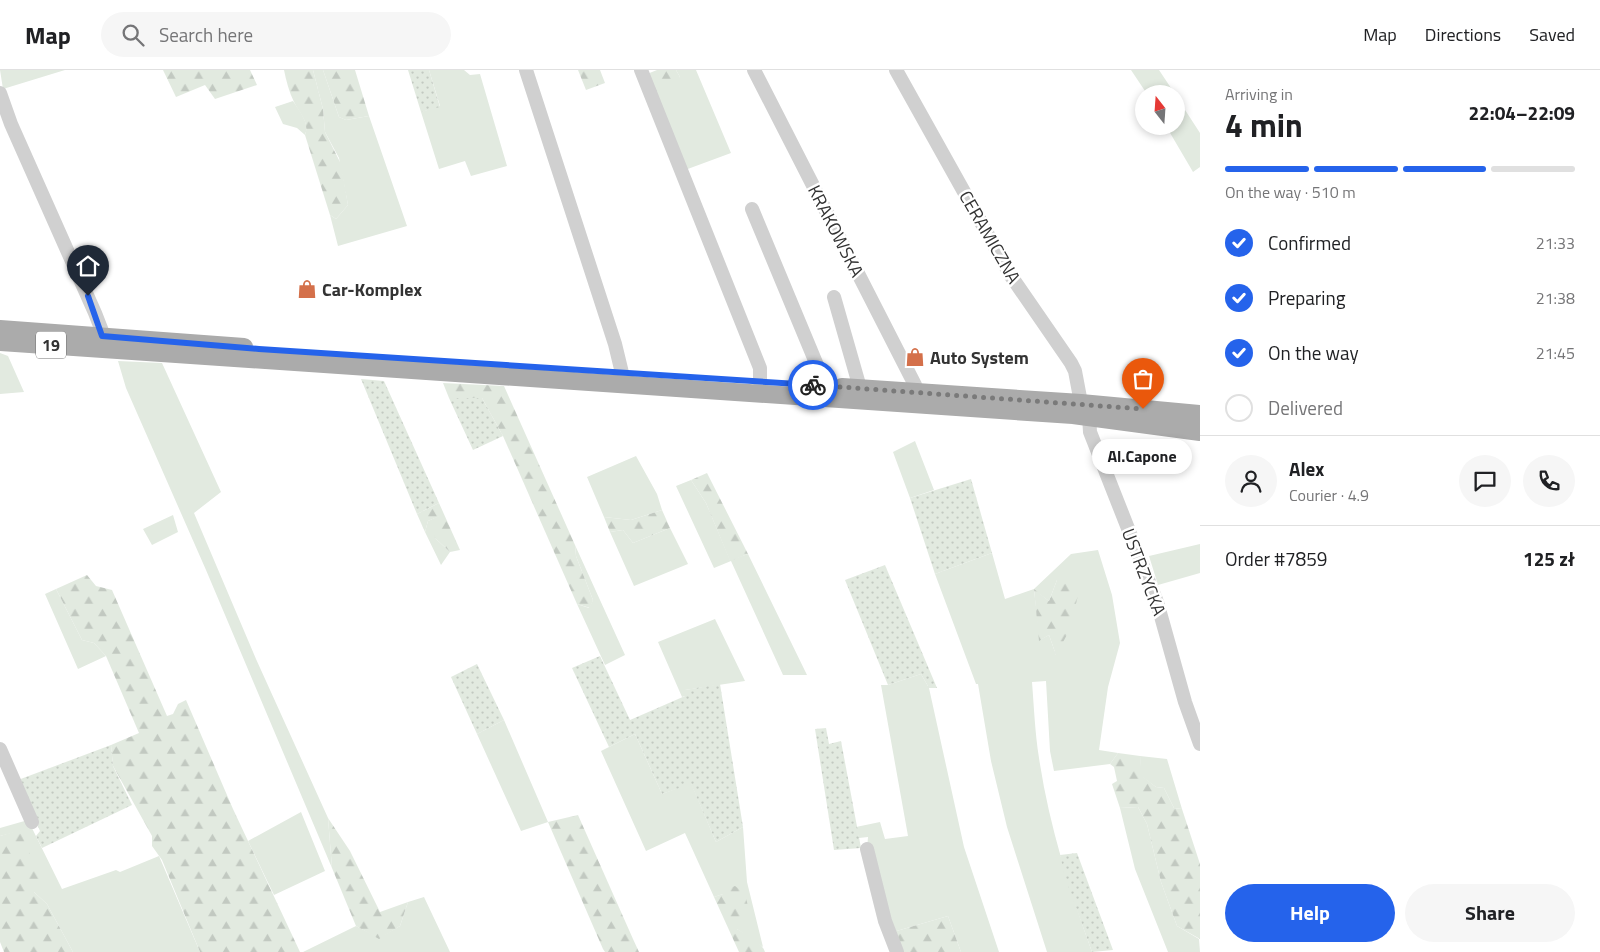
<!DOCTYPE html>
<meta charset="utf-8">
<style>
:root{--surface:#fff;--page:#f6f6f6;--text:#202124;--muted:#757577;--line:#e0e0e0;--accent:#2563eb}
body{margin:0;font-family:"Titillium Web",sans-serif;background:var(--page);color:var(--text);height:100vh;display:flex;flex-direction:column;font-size:19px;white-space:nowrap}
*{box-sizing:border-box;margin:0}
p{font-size:16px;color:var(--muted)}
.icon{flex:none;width:28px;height:28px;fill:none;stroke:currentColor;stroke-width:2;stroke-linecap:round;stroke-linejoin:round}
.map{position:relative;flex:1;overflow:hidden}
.side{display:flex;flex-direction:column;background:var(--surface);width:400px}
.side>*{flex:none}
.needle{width:32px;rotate:343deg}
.tools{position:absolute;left:1135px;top:15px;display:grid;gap:10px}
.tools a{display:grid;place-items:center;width:50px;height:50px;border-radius:50%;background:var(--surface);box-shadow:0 2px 8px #0003;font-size:25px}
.pin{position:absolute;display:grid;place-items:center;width:42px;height:42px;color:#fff;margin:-51px -21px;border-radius:50% 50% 50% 0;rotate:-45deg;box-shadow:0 0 5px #0007}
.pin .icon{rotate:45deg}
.courier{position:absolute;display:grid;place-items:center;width:50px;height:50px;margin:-25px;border:4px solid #2563eb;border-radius:50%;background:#fff;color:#222;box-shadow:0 1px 6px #0007}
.bubble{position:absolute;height:35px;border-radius:18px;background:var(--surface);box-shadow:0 2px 8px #0003;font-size:16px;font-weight:700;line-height:35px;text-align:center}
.headline em{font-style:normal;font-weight:700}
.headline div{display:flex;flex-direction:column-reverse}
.headline{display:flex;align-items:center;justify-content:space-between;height:85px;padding:0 25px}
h1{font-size:32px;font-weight:700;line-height:38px}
.bar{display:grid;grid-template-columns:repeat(4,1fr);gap:8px 5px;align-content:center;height:60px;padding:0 25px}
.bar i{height:6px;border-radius:4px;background:var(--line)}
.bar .on{background:var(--accent)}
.bar p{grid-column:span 4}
.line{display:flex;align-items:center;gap:12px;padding:0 25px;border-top:1px solid var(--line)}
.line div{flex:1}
.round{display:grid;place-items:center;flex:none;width:52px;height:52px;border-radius:26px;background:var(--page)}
ol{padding:0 25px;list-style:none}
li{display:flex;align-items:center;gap:15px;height:55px}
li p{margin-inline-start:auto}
li .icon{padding:5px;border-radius:50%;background:var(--accent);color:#fff;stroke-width:4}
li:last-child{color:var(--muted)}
li i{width:28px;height:28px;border:2px solid var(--line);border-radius:50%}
.primary-button{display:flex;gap:10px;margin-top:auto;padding:10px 25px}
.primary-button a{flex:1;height:58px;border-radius:30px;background:var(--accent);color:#fff;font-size:20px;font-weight:700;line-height:58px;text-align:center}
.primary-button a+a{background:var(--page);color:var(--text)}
header{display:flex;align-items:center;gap:30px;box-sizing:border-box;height:70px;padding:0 25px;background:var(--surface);border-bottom:1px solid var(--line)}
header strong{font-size:24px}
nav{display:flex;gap:28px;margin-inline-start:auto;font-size:18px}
.search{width:350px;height:45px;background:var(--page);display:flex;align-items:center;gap:12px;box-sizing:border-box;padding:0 18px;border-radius:28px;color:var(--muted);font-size:19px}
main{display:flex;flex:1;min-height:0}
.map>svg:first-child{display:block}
.grass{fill:#e2eae0;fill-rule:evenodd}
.forest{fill:url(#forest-firs)}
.garden{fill:url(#garden-dots)}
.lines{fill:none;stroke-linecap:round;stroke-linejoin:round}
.minor{stroke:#d0d0d0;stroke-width:14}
.major{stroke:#ababab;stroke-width:18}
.done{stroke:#7a7a7a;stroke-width:5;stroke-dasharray:0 9}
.route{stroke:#2563eb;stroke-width:6}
.labels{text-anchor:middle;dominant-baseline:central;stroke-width:5;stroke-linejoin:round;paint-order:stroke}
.shield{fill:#fff;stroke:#707070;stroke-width:1}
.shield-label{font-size:16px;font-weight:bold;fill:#333}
.street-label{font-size:18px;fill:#333;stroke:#fff}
.poi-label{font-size:18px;font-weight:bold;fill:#333;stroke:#fff;text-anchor:start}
</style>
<header>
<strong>Map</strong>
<div class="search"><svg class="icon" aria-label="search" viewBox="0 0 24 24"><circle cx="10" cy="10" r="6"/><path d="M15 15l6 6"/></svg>Search here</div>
<nav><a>Map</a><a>Directions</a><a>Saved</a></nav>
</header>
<main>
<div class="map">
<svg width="1200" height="882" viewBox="0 0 1200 882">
<defs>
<pattern id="forest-firs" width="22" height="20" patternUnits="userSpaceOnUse" patternTransform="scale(1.25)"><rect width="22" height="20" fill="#e2eae0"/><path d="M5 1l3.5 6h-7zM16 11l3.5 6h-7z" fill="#c2c9c1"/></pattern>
<pattern id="garden-dots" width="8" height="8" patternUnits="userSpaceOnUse" patternTransform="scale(1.25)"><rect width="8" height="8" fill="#e2eae0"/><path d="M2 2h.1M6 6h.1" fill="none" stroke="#c2c9c1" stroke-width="1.8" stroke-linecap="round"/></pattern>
</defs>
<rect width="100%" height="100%" fill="#fff"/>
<path class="grass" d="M 0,0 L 65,0 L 3,19 Z
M 313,0 L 323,0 L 339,47 L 346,50 L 369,46 L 407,156 L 338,176 L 330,145 L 336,149 L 348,135 L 339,88 L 325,62 L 323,39 Z
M 429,0 L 464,0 L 470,5 L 480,4 L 507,96 L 471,106 L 465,91 L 439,99 L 421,42 L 440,36 Z
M 676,0 L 696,0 L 731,83 L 685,100 L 655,23 L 680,7 Z
M 1131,0 L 1159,0 L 1175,24 L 1147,24 Z
M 1176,26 L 1200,63 L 1200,97 L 1193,102 L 1166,56 L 1176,56 Z
M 293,31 C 300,42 310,53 305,65 L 297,58 L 283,54 L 275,37 Z
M 0,283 L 8,286 L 24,322 L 0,324 Z
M 118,291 L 162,293 L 221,422 L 194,443 L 256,589 L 328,748 L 332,798 L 206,500 L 126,318 Z
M 915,371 L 934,420 L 910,428 L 893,382 Z
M 636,386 L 657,424 L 662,440 L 631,450 L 604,447 L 587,407 Z
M 691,410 L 706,433 L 730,490 L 748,484 L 807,605 L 783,605 L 731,491 L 714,498 L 676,416 Z
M 173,445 L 178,462 L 152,475 L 143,459 Z
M 441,445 L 435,468 L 450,482 L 441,495 L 425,462 L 428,451 Z
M 670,458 L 688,494 L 634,516 L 610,462 L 623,460 L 633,473 Z
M 1200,474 L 1200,503 L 1158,515 L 1149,486 Z
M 575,475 L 625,585 L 605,595 L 577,534 L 589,538 L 593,530 L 576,486 Z
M 1098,480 L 1112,525 L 1120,573 L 1108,617 L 1099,680 L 1118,683 L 1110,694 L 1054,701 L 1050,681 L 1046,611 L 1032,612 C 1034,637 1035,663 1039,688 C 1049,755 1069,818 1092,882 L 1047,882 L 1007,757 L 991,691 L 978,614 L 976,614 L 935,504 L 992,483 L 1005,529 L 1034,519 L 1071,484 ZM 1057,510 L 1056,585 L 1049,565 L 1040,570 L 1034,520 L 1049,531 Z
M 56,519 L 82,570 L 94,573 L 106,586 L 78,599 L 45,524 Z
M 715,549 L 745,611 L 685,620 L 685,626 L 682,627 L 658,572 Z
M 921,604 L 929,618 L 964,777 L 999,882 L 961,882 L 948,846 L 893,862 L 867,779 L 868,767 L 859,768 L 856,757 L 880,752 L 885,769 L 908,766 L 881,615 L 888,615 Z
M 504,650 L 548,752 L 521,761 L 477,664 Z
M 635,664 L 662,724 L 691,713 L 716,772 L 743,757 L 747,812 L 763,877 L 737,859 L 723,824 L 714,827 L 685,763 L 646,781 L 601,681 Z
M 1140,686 L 1167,689 L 1182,739 L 1174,738 L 1164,718 L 1156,717 L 1141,706 Z
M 1138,737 L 1147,754 L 1161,812 L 1177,856 L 1199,869 L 1200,882 L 1168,882 L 1135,799 L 1120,738 Z
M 301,742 L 325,801 L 274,825 L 248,771 Z
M 28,750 L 62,819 L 116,800 L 120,802 L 159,786 L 200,882 L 73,882 L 47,834 L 34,822 L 20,761 L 0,766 L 0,758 Z
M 424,827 L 450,882 L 303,882 L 356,856 L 379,868 L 400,856 L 408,832 Z"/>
<path class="forest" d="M 163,0 L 250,0 L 257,15 L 215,29 L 205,15 L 176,27 Z
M 284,0 L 313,0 L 323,39 L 325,62 L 341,94 L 348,135 L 336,149 L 330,145 L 305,65 C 310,52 299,43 294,32 C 289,22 286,10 284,0 Z
M 323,0 L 355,0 L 369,46 L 346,50 L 339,47 Z
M 578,0 L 600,0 L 605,13 L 586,20 Z
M 657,0 L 676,0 L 680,7 L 673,21 L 665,26 L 655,23 L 647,4 Z
M 443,313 L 504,316 L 575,475 L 576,486 L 593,530 L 590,538 L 577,534 L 503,366 L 482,328 L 449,328 Z
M 707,403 L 748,484 L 730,491 L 706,433 L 691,410 Z
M 439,433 L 460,480 L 450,482 L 435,468 L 433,456 L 440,446 L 428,451 L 425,462 L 417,444 Z
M 662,440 L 670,458 L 633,473 L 623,460 L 610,462 L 604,447 L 631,450 Z
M 87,505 L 96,516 L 112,520 L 167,646 L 173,644 L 178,634 L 186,630 L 233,739 L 300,882 L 200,882 L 162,790 L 152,776 L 152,766 L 113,696 L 111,675 L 139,663 L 106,586 L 94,573 L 82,570 L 56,519 Z
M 1057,510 L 1065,510 L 1080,518 L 1069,561 L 1056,585 L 1049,565 L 1039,571 L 1034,519 L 1049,531 Z
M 1118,683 L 1140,686 L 1142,706 L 1156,717 L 1164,718 L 1174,738 L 1182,739 L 1200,794 L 1200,869 L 1177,856 L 1161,812 L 1147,754 L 1138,737 L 1120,738 L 1112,714 L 1117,711 L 1114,697 L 1110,694 Z
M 578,745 L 633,869 L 639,882 L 605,882 L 603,879 L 548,752 Z
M 328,748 L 350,781 L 380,842 L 408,832 L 400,856 L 379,869 L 356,856 L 332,798 Z
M 20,760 L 41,811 L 34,822 L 47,834 L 73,882 L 4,882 L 0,872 L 0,766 Z
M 735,816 L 745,823 L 749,841 L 737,859 C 747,865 761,871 765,882 L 739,882 L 714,827 L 723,824 L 723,820 Z
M 948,846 L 961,882 L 903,882 L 893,862 Z"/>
<path class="garden" d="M 408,0 L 429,0 L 440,37 L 421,42 Z
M 361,309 L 384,311 L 439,433 L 417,444 Z
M 449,328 L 482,328 L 503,366 L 473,380 Z
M 971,409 L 992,483 L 935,504 L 910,428 Z
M 885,495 L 937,618 L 929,618 L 921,604 L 888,615 L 845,510 Z
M 600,586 L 630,650 L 685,626 L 685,620 L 720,614 L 743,757 L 716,772 L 691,714 L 662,724 L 635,664 L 609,677 L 572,598 Z
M 477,594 L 504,650 L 477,664 L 451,607 Z
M 826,658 L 829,674 L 841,671 L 861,778 L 834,780 L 815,659 Z
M 111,675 L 113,696 L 132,735 L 42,778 L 36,766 L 40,761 L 18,710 Z
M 1077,783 L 1113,880 L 1092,882 L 1065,807 L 1060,785 Z"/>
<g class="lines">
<path class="minor" d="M 526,0 L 615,274 L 622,303
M 641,0 L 760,298 L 760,312
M 754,0 L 915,315 L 916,322
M 896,0 L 1011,206 L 1071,293 L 1075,301 L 1081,333 L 1089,346 L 1090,362 L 1157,532 L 1185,632 L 1200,674
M 0,23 L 11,54 L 95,243 L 102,261 L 102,275
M 752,139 L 819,300 L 821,316
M 834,227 L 860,318
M 0,679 L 32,752
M 867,779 L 885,851 L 897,882"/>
<path class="major" d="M 0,259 L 244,277
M 0,272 L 1073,345 L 1200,362
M 842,317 L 1081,333 L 1200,344"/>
</g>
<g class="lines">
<path class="done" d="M 813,315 L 1143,339"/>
<path class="route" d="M 88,226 L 102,266 L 259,279 L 813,315"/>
</g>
<defs>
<g id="shop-bare" transform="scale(1.5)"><path d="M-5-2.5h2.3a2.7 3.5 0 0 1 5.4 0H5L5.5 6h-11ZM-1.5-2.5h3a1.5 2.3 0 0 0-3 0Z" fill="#d4704a" stroke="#fff" stroke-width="2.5" paint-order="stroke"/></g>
</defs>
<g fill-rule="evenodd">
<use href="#shop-bare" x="307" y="219"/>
<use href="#shop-bare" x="915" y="287"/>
</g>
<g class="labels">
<rect class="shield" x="36" y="261.5" width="30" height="27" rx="4"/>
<g class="shield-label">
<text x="51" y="275">19</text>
</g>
<g class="street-label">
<text transform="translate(836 161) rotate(63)">KRAKOWSKA</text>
<text transform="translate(990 167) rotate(60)">CERAMICZNA</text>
<text transform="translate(1144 502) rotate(69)">USTRZYCKA</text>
</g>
<g class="poi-label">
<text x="322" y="219">Car-Komplex</text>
<text x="930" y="287">Auto System</text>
</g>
</g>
</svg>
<div class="tools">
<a><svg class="needle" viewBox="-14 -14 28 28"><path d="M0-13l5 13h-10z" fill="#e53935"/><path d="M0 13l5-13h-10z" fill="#757577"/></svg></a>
</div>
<div class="pin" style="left:1143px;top:339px;background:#ea580c"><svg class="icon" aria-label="bag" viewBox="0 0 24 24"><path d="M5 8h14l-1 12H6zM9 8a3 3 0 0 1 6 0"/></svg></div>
<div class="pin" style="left:88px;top:226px;background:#1f2937"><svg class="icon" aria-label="home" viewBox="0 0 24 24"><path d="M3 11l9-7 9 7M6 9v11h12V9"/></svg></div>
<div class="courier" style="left:813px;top:315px"><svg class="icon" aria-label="bike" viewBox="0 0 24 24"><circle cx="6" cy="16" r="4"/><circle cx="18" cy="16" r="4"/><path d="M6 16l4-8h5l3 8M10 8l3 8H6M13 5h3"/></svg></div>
<div class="bubble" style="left:1092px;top:369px;width:100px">Al.Capone</div>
</div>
<section class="side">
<div class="headline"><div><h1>4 min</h1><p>Arriving in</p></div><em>22:04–22:09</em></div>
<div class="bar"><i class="on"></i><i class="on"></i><i class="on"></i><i></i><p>On the way · 510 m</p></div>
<ol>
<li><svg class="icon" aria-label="check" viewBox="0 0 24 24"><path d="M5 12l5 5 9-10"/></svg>Confirmed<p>21:33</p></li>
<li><svg class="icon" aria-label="check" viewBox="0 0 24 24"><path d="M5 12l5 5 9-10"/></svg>Preparing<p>21:38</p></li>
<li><svg class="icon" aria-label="check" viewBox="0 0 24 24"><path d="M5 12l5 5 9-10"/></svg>On the way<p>21:45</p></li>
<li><i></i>Delivered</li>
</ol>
<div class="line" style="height:90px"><a class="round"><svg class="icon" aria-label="person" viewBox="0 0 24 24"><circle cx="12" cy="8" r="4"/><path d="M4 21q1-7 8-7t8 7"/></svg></a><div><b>Alex</b><p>Courier · 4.9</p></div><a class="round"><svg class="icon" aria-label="chat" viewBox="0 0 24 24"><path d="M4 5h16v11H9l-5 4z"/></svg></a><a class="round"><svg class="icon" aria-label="phone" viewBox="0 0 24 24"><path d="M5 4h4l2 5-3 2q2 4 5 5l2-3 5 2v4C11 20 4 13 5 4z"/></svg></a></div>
<div class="line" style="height:65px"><div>Order #7859</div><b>125 zł</b></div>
<div class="primary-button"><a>Help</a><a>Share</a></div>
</section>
</main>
